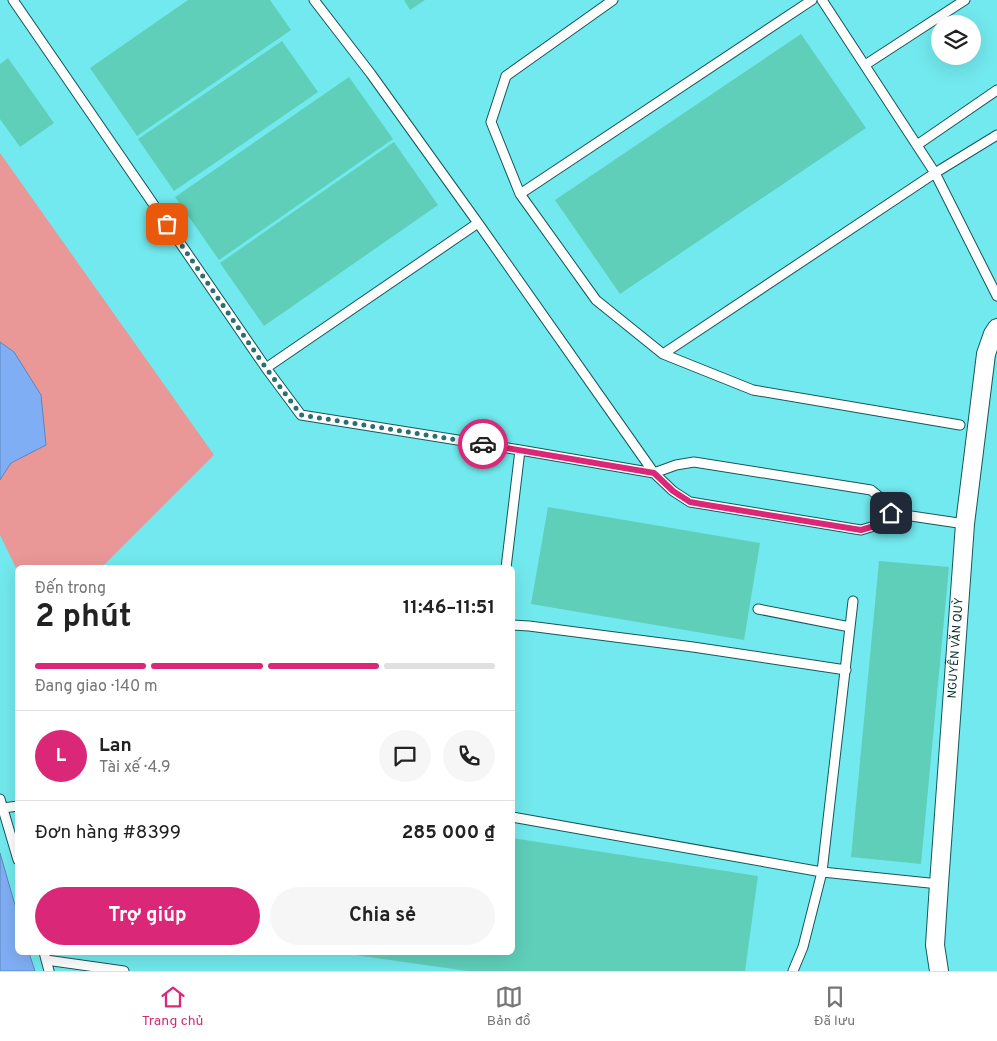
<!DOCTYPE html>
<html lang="vi">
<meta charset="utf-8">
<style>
:root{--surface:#fff;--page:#f6f6f6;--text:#222;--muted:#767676;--line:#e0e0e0;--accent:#db2777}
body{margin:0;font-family:Overpass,sans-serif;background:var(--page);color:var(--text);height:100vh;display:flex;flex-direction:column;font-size:19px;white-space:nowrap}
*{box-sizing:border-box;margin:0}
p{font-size:16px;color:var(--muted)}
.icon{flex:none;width:28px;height:28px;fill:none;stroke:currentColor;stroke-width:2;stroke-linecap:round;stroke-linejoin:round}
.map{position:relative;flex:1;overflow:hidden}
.side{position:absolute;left:15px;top:565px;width:500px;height:390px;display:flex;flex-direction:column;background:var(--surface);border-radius:8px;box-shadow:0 5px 20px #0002}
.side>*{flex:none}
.controls{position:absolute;left:931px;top:15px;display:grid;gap:10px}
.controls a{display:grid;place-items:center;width:50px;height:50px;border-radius:50%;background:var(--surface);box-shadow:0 5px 20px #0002;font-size:25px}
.pin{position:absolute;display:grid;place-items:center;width:42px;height:42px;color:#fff;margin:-21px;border-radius:10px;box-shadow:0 2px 8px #0006}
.courier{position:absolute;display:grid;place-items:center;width:50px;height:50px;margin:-25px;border:4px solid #db2777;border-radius:50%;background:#fff;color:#222;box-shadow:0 1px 6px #0007}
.head em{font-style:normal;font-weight:700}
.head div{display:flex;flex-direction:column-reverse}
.head{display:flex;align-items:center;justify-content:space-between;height:85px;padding:0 20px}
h1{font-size:32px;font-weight:700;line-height:38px}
.bar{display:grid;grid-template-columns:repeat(4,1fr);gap:8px 5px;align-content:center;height:60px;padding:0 20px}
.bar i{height:6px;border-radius:4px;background:var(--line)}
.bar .active{background:var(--accent)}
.bar p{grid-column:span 4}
.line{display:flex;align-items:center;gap:12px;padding:0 20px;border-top:1px solid var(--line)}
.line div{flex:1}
.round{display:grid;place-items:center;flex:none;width:52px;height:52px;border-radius:26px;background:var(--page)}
.button{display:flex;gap:10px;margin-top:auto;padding:10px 20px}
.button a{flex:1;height:58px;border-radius:30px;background:var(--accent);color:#fff;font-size:20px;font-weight:700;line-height:58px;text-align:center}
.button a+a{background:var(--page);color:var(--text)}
.menu{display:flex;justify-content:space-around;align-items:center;height:70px;border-top:1px solid var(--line);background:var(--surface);font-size:14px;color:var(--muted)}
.menu a{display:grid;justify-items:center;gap:2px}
.menu .active{color:var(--accent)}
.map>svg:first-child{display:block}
.green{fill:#e99797}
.water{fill:#80aef5;stroke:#5b87ba}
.building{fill:#5fcfba}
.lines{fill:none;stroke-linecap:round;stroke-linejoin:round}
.service-casing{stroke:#14585b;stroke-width:11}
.minor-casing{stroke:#14585b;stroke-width:20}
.service{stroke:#fff;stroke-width:9}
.minor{stroke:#fff;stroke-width:18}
.done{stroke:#2b6f72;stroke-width:5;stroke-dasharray:0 9}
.route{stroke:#db2777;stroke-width:6}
.labels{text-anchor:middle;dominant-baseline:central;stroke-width:4;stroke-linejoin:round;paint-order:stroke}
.street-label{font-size:12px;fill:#052d2f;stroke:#72e9ee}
</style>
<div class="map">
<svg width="997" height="971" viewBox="0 0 997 971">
<rect width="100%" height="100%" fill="#72e9ee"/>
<path class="green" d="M 0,153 L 214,455 L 102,567 L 18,568 L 17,570 L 0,535 L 0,480 L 11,463 L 14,352 L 0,342 Z"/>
<path class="water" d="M 0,342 L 14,352 L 41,395 L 46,445 L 11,463 L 0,480 Z
M 0,853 L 17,912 L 18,952 L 29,953 L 35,971 L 0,971 Z"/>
<path class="building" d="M 188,0 L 270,0 L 291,30 L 137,136 L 90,68 Z
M 404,0 L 425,0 L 410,10 Z
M 801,34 L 866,128 L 620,294 L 555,200 Z
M 282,41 L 318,92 L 174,191 L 138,139 Z
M 8,58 L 54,123 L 20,147 L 0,119 L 0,64 Z
M 349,77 L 393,139 L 219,260 L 175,197 Z
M 394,142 L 438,205 L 264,326 L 220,263 Z
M 548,507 L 760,543 L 744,640 L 531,604 Z
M 879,561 L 949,567 L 921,864 L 851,857 Z
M 512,838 L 758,876 L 745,971 L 467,971 L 348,954 L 348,952 L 512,952 Z"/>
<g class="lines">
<g class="service-casing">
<path id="service" d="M 13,0 L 266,368 L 301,415 L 520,450 L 654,473 L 676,465 L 694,462 L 871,490 L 882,499 L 891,513 L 965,524
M 314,0 L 371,74 L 478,223 L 654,473 L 673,491 L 690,502 L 861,530 L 878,525 L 891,513
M 613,0 L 506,76 L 491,122 L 520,194 L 596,300 L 663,354 L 753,390 L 960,425
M 822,0 L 935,173 L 997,296
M 865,65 L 965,0
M 917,145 L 997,90
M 520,194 L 812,0
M 663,354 L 935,173 L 997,135
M 266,368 L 478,223
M 506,568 L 520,450
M 758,609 L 850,627
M 512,625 L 529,626 L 693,647 L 846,670
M 0,799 L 18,860
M 3,808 L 18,806
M 512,817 L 822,872 L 939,884
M 44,952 L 49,971
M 46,960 L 124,971
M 793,971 L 803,947 L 822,872 L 853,601"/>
</g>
<g class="minor-casing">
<g id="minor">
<path id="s1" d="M 939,971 L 935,945 L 939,884 L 965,524 L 986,354 L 993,334 L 997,328"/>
</g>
</g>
<use href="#service" class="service"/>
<use href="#minor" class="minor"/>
</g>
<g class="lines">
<path class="done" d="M 167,224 L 266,368 L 301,415 L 483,444"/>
<path class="route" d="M 483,444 L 654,473 L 673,491 L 690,502 L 707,505 L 861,530 L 878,525 L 891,513"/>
</g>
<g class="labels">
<g class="street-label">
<text stroke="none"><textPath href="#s1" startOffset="324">NGUYỄN VĂN QUỲ</textPath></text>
</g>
</g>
</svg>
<div class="controls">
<a><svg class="icon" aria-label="layers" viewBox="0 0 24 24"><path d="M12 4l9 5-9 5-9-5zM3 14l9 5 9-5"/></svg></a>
</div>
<div class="pin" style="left:167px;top:224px;background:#ea580c"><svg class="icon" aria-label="bag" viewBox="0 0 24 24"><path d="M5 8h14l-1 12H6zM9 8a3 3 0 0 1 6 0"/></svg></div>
<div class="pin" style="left:891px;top:513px;background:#1f2937"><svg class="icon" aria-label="home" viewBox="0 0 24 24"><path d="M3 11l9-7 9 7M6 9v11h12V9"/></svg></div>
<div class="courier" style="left:483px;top:444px"><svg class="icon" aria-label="car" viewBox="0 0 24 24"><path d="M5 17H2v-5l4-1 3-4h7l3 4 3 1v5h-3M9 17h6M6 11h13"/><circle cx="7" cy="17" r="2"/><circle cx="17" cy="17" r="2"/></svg></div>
<section class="side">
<div class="head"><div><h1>2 phút</h1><p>Đến trong</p></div><em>11:46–11:51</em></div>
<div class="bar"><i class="active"></i><i class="active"></i><i class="active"></i><i></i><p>Đang giao · 140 m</p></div>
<div class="line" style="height:90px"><b class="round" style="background:var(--accent);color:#fff">L</b><div><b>Lan</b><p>Tài xế · 4.9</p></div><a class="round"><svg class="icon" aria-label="chat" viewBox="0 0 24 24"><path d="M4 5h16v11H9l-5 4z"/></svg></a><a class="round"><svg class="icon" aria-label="phone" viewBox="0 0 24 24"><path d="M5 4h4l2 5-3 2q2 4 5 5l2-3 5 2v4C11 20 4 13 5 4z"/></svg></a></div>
<div class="line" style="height:65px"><div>Đơn hàng #8399</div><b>285 000 ₫</b></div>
<div class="button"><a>Trợ giúp</a><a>Chia sẻ</a></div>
</section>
</div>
<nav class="menu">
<a class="active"><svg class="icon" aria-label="home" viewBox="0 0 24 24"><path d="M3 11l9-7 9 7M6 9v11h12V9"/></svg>Trang chủ</a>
<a><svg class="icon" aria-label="map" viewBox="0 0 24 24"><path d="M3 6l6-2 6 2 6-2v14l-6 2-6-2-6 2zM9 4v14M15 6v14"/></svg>Bản đồ</a>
<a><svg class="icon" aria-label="saved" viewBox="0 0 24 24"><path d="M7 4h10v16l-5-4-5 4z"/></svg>Đã lưu</a>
</nav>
